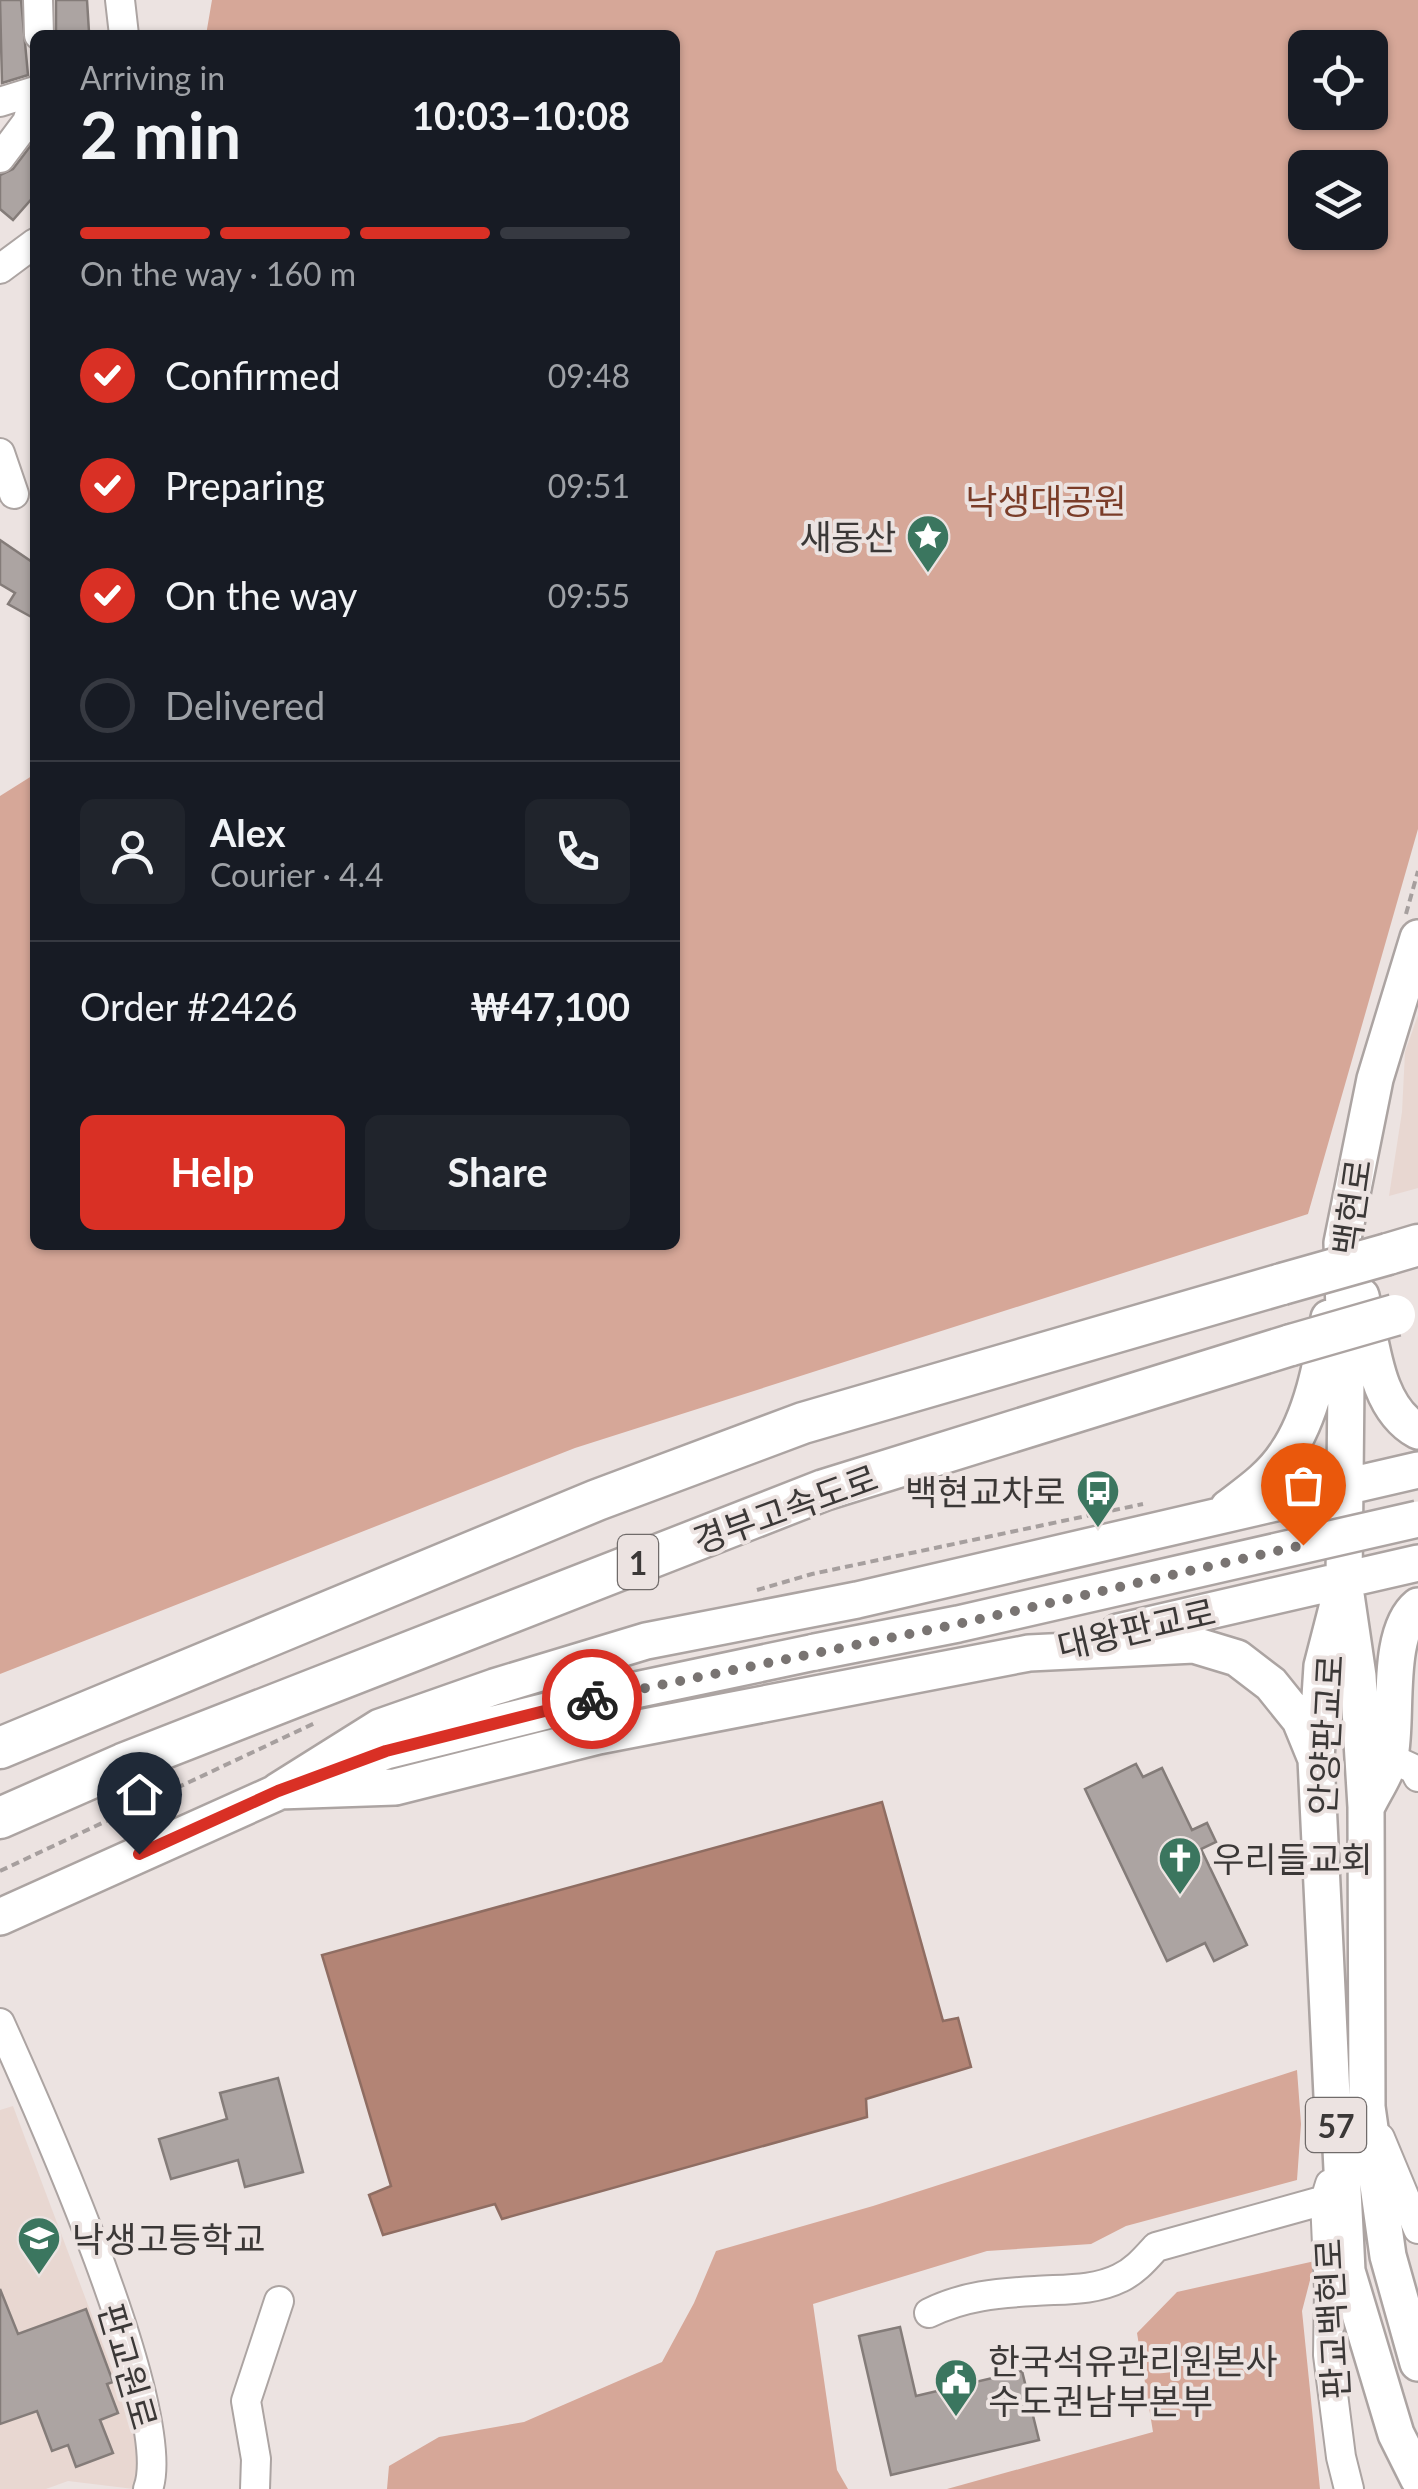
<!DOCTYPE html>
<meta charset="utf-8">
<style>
:root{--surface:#171b24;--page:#20242c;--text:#f1f3f6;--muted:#9ea1a6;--line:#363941;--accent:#d93025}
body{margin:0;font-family:Lato,"Noto Sans KR",sans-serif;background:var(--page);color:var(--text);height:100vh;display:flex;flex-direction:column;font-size:38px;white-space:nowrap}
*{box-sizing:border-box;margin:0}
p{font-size:32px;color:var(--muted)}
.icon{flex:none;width:55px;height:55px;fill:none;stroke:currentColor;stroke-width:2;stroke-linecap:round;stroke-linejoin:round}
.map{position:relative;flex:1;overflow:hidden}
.sheet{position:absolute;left:30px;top:30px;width:650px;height:1220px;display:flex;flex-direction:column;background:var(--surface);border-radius:15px;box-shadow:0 2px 8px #0004}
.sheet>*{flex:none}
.tools{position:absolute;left:1288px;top:30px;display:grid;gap:20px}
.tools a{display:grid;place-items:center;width:100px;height:100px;border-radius:15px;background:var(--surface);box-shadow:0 2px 8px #0004;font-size:50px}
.pin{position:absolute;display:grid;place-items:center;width:85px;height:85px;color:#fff;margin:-102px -42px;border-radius:50% 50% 50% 0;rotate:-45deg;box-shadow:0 0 10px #0007}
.pin .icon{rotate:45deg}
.courier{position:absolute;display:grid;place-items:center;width:100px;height:100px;margin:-50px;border:8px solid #d93025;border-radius:50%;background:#fff;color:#222;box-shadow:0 2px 12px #0007}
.overview em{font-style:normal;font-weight:700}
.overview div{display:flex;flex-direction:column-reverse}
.overview{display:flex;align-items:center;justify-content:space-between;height:170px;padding:0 50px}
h1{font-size:65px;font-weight:700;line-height:75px}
.bar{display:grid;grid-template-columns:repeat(4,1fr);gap:15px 10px;align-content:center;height:120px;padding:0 50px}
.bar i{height:12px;border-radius:8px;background:var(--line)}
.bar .current{background:var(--accent)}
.bar p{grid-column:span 4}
.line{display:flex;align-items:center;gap:25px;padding:0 50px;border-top:2px solid var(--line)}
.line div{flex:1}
.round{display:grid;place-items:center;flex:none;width:105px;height:105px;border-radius:15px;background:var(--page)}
ol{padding:0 50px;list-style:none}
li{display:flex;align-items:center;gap:30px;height:110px}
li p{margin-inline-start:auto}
li .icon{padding:10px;border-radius:50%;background:var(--accent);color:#fff;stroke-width:4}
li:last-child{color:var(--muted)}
li i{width:55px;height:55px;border:5px solid var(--line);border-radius:50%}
.cta{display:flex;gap:20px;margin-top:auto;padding:20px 50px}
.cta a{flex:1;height:115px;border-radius:15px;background:var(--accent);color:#fff;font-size:40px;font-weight:700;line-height:115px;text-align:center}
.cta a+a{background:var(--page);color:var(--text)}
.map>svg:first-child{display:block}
.built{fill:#e8d7d1}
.green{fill:#d6a798;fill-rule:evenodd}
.water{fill:#b38475;stroke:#8f6d62;stroke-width:2.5}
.building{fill:#aca4a2;stroke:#847c79;stroke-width:2.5}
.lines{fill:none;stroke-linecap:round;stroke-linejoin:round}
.minor-casing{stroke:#aca4a2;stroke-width:32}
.major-casing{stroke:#aca4a2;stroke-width:40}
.highway-casing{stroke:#aca4a2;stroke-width:45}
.path{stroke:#a69f9e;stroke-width:4;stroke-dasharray:8 5;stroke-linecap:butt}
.minor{stroke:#fff;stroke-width:28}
.major{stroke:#fff;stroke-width:35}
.highway{stroke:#fff;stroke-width:40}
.major-bridge-casing{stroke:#aca4a2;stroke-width:40;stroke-linecap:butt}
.highway-bridge-casing{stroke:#aca4a2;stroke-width:45;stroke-linecap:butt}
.major-bridge{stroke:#fff;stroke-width:35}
.highway-bridge{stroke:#fff;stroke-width:40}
.done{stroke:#797472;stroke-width:10;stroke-dasharray:0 18}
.route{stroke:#d93025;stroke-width:12}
.labels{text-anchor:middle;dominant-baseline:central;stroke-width:8;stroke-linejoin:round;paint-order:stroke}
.shield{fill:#ece3e1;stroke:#706b6a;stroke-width:2.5}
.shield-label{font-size:32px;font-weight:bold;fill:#3b3837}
.park-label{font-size:35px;fill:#7a3c28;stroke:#ece3e1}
.poi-label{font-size:35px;fill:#3b3837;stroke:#ece3e1;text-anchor:start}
.street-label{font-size:35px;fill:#3b3837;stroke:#ece3e1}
</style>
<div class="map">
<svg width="1418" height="2489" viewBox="0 0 1418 2489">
<rect width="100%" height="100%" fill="#ece3e1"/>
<path class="built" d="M 1418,1015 L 1418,1188 L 1389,1196 L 1402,1112 L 1405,1052 Z
M 13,2106 L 140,2443 L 134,2489 L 68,2481 L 46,2489 L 0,2489 L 0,2110 Z"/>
<path class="green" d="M 212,0 L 1418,0 L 1418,829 L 1308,1214 L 575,1448 L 0,1674 L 0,796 L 35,774 L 35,1245 L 675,1245 L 675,35 L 206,35 ZM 1305,48 L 1370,48 L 1370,112 L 1305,112 ZM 1305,168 L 1370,168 L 1370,232 L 1305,232 Z
M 1297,2070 L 1301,2124 L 1297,2180 L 1126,2226 L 1091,2244 L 987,2251 L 813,2304 L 837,2470 L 848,2489 L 387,2489 L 389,2466 L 439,2437 L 524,2422 L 662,2362 L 694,2303 L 716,2251 L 873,2206 Z
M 1315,2261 L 1302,2311 L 1320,2489 L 947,2489 L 1153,2432 L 1137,2333 L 1177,2292 Z"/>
<path class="water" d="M 882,1802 L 943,2021 L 958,2018 L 971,2067 L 866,2099 L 867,2117 L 502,2219 L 495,2204 L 383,2235 L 369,2195 L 391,2186 L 322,1955 Z"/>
<path class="building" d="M 0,0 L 21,0 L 28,75 L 2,83 Z
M 56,0 L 87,0 L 89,32 L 56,35 Z
M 35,140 L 35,195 L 13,220 L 0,209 L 0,175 L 13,169 Z
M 0,540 L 35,564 L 35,619 L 8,604 L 15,593 L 0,584 Z
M 1136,1764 L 1143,1777 L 1162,1768 L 1192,1830 L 1207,1823 L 1216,1842 L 1201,1849 L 1247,1945 L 1214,1961 L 1205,1943 L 1167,1961 L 1085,1789 Z
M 278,2078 L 303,2172 L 245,2187 L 238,2160 L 171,2179 L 159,2139 L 227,2119 L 220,2093 Z
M 0,2289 L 18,2334 L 86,2309 L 113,2382 L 107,2384 L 118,2413 L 100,2420 L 113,2453 L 76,2467 L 68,2445 L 52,2451 L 37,2411 L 0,2424 Z
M 900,2327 L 916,2396 L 1022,2371 L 1039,2440 L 891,2475 L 859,2336 Z"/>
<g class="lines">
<g class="minor-casing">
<path id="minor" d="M 38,0 L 39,35
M 120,0 L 124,35
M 0,102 L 35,91
M 0,158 L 27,122 L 35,98
M 0,269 L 35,243
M 0,453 L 14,494
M 1390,1758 L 1414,1769 L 1418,1777
M 0,2023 C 37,2105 176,2414 148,2489
M 1380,2138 L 1418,2229
M 1330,2184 L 1325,2200 L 1329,2290 L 1328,2355 L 1341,2457 L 1349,2489
M 929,2313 C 963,2296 998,2293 1035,2291 C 1064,2289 1094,2291 1120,2278 C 1135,2271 1145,2259 1156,2247 L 1325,2200
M 255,2489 L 256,2459 L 246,2401 L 279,2301"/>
</g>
<g class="major-casing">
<path id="major" d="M 1418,938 L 1375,1079 L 1342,1243 L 1346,1381 L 1344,1581 L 1358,1676 L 1366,1807 L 1367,2107 L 1388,2256 L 1418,2363
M 1361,1296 C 1372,1340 1374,1407 1418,1431
M 1228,1508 C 1249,1492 1271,1477 1286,1454 C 1312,1416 1322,1363 1329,1318
M 1340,1596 L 1322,1666 L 1316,1759 L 1332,2096 L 1341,2149 L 1347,2271 L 1396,2434 L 1418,2478
M 1118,1632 L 1418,1563
M 345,1766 L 386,1751 L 607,1696 L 815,1652
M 278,1791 L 380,1727 L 494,1687 L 646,1641 L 857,1600 L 1418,1470
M 279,1791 L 395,1787 L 598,1736 L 1029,1653 L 1194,1645 L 1237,1658 L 1271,1684 L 1300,1720 L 1316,1759
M 1367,1806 C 1374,1791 1387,1773 1390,1756 C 1398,1719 1385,1633 1418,1606
M 0,1917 L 296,1784"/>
</g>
<g class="highway-casing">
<path id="highway" d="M 1388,1254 L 1418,1245
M 0,1748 L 597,1500 L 803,1423 L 1282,1284
M 0,1818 L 123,1764 L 824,1490 L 1291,1345"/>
</g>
<path class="path" d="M 1406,914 L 1418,871
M 757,1590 L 812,1574 L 1143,1504
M 0,1871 L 317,1722"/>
<use href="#minor" class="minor"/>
<use href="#major" class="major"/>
<use href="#highway" class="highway"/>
<g class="major-bridge-casing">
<path id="major-bridge" d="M 815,1652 L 958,1624 L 1418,1519"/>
</g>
<g class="highway-bridge-casing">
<path id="highway-bridge" d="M 1282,1284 L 1388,1254
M 1291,1345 L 1395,1315"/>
</g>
<use href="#major-bridge" class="major-bridge"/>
<use href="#highway-bridge" class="highway-bridge"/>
</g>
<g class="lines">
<path class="done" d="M 592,1699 L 958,1624 L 1303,1545"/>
<path class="route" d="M 139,1854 L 278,1791 L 386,1751 L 592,1699"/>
</g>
<defs>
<g id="sight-pin" transform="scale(2.25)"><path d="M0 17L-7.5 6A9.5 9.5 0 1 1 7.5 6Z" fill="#3b765f" stroke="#ece3e1"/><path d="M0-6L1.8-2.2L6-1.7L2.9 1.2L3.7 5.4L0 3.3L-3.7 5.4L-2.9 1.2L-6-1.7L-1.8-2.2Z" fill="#fff"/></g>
<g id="bus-pin" transform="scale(2.25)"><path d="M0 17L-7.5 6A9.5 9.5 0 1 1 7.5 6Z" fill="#3b765f" stroke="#ece3e1"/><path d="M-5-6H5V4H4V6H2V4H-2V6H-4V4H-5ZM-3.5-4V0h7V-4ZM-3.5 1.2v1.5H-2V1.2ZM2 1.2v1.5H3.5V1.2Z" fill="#fff"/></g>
<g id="church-pin" transform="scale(2.25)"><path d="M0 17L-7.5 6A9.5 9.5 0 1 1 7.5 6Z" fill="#3b765f" stroke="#ece3e1"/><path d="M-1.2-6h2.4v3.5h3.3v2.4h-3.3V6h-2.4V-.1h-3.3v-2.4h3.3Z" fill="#fff"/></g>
<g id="school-pin" transform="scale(2.25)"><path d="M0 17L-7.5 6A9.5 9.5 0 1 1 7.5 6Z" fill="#3b765f" stroke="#ece3e1"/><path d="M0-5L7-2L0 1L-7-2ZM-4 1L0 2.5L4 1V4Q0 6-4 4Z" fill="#fff"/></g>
<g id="civic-pin" transform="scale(2.25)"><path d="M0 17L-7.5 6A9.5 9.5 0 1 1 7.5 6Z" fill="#3b765f" stroke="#ece3e1"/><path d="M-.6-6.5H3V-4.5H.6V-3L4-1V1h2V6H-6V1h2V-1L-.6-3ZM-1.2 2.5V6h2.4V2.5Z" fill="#fff"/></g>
</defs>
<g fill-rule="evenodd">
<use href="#sight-pin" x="928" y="536"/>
<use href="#bus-pin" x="1098" y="1491"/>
<use href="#church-pin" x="1180" y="1858"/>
<use href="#school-pin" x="39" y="2238"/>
<use href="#civic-pin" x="956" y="2380"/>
</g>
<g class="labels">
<g class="shield">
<rect x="618" y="1535" width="40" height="54" rx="8"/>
<rect x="1306" y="2098" width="60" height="54" rx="8"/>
</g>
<g class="shield-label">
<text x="638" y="1562">1</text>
<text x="1336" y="2125">57</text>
</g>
<g class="park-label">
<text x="1046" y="500">낙생대공원</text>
</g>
<g class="poi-label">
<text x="896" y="536" text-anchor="end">새동산</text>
<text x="1066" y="1491" text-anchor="end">백현교차로</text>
<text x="1212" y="1858">우리들교회</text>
<text x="72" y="2238">낙생고등학교</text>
<text x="988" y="2360">한국석유관리원본사<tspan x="988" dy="40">수도권남부본부</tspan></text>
</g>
<g class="street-label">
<text transform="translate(1351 1207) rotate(-82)">백현로</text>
<text transform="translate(785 1508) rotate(-20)">경부고속도로</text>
<text transform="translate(1136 1628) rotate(-13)">대왕판교로</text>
<text transform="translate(1325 1735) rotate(-87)">안양판교로</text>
<text transform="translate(1331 2319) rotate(-93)">판교백현로</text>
<text transform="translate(129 2366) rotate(74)">판교원로</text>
</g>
</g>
</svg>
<div class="tools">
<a><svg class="icon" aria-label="locate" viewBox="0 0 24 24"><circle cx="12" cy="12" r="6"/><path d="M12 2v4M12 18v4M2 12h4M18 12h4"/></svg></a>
<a><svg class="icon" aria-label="layers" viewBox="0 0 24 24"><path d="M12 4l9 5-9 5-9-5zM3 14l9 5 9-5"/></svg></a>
</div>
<div class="pin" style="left:1303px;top:1545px;background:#ea580c"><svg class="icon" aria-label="bag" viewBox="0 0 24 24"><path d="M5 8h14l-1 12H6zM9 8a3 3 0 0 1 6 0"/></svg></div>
<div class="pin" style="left:139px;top:1854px;background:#1f2937"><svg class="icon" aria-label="home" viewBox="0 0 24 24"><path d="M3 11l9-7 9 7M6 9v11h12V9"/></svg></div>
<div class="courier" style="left:592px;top:1699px"><svg class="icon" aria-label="bike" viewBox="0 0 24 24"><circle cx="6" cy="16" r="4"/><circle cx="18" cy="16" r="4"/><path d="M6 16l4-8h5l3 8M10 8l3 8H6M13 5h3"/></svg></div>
<section class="sheet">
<div class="overview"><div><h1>2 min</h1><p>Arriving in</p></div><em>10:03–10:08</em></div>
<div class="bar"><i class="current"></i><i class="current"></i><i class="current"></i><i></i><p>On the way · 160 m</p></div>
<ol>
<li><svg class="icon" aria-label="check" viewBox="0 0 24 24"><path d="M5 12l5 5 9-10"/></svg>Confirmed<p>09:48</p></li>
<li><svg class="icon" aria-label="check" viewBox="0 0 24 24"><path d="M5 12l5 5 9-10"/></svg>Preparing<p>09:51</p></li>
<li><svg class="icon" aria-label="check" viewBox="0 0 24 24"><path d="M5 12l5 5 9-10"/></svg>On the way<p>09:55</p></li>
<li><i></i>Delivered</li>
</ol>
<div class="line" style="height:180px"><a class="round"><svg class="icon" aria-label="person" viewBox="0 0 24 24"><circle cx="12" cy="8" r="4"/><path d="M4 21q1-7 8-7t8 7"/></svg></a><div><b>Alex</b><p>Courier · 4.4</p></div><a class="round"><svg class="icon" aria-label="phone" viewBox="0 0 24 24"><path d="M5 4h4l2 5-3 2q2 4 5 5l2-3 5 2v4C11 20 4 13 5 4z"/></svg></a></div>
<div class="line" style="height:130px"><div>Order #2426</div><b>₩47,100</b></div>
<div class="cta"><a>Help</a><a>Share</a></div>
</section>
</div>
